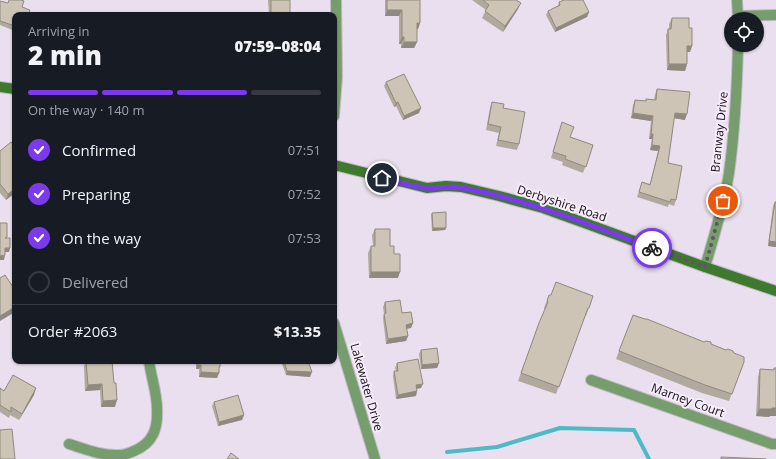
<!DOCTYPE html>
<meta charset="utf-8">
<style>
:root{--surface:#171b24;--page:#20242c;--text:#f1f3f6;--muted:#9ea1a6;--line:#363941;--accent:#7c3aed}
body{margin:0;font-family:"Open Sans",sans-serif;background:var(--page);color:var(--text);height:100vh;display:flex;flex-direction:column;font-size:15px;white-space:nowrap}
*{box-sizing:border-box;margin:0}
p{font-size:13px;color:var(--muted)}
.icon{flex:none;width:22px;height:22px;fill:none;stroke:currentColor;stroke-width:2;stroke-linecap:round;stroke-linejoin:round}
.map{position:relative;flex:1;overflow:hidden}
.panel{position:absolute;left:12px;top:12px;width:325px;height:352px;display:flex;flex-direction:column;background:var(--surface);border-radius:8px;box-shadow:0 1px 3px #0004}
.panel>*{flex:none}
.fabs{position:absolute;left:724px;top:12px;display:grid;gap:8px}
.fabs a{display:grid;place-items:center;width:40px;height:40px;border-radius:50%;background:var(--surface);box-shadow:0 1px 3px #0004;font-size:20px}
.pin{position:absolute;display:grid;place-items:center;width:34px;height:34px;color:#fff;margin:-17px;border:2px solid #fff;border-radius:50%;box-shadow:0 1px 4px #0007}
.courier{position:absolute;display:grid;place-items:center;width:40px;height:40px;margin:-20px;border:3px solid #7c3aed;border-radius:50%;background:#fff;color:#222;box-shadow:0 1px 5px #0007}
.overview em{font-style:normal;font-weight:800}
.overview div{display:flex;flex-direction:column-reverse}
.overview{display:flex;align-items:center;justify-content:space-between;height:68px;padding:0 16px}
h1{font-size:26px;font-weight:800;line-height:30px}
.bar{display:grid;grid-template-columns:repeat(4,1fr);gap:6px 4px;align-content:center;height:48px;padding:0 16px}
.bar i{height:5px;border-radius:3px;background:var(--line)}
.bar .selected{background:var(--accent)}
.bar p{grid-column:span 4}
.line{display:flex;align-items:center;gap:10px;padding:0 16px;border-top:1px solid var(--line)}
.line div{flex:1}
ol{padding:0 16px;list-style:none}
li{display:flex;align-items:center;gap:12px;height:44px}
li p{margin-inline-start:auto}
li .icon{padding:4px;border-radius:50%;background:var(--accent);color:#fff;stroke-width:4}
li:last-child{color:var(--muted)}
li i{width:22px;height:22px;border:2px solid var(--line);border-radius:50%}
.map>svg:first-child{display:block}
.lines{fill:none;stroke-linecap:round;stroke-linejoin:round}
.stream{stroke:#4cbbc5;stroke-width:4}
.street-casing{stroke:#c2b9c7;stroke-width:12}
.secondary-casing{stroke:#c2b9c7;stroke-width:12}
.street{stroke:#769d6c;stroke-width:10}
.secondary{stroke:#3e7a2e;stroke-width:10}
.wall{fill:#b1a99d}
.shaded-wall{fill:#90897f}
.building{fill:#cec4b6;stroke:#90897f}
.done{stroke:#5d5760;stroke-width:4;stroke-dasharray:0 7.2}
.route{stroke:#7c3aed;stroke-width:5}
.labels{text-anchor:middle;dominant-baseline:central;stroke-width:4;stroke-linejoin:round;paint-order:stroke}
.street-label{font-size:12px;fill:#120e13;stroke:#f6ecfb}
</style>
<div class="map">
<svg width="776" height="459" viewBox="0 0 776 459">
<rect width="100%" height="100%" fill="#e9dfee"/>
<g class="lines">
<path class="stream" d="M 447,452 L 497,447 L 560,428 L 634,430 L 649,459"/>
<g class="street-casing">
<path id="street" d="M 737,0 L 738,19
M 738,16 L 776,15
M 334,116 L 337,77 L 336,0
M 705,267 C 714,236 724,205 729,173 C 735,130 737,88 738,45
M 334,323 L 375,459
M 591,380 L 772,444 L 776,444
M 69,444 C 85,449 102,456 119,455 C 125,455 129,453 134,451 C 153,443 158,429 157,409 C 157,393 151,377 149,361"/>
</g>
<g class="secondary-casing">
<path id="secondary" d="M 0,87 L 15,89
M 334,165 L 427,188 L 446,186 L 461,187 L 499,196 L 543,208 L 582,222 L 705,267 L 776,291"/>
</g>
<use href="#street" class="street"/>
<use href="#secondary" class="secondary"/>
</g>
<path class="wall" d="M 268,0 L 290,0 L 290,15 L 269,15 Z
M 385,0 L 420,0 L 420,23 L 418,29 L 417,29 L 417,42 L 414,48 L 401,48 L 401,44 L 399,44 L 399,16 L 385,16 Z
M 472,0 L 516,0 L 518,9 L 503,32 L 482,18 L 486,10 Z
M 0,1 L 22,7 L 15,15 L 15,31 L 0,25 Z
M 559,2 L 589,12 L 587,17 L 555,32 L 546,15 L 548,11 L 558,6 Z
M 672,18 L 692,46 L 690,52 L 687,52 L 687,64 L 685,71 L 667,70 L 666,35 L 668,29 L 669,29 L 669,24 Z
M 386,82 L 419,113 L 403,120 L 396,106 L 394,107 L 384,86 Z
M 657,89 L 685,120 L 674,118 L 668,163 L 676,200 L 674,206 L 669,204 L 668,207 L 637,197 L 642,182 L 650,184 L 658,151 L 650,150 L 652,139 L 649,139 L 651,121 L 631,118 L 633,105 L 635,100 L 645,101 L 646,99 L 654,100 L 655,94 Z
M 492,102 L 503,108 L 519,144 L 517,150 L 496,146 L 499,133 L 486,130 L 490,108 Z
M 562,122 L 570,137 L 593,145 L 583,173 L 562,165 L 563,162 L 551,158 Z
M 15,147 L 15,177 L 14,177 L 15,178 L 15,193 L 6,200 L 0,193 L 0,151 Z
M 775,202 L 776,247 L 768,246 L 773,206 Z
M 432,213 L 446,228 L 445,230 L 432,231 L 431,215 Z
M 375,229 L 390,246 L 394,254 L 398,278 L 369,278 L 368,253 L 371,246 L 373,246 L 372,235 Z
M 549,295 L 593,296 L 586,316 L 585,316 L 556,394 L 518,381 L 539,323 L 545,310 L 544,308 Z
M 385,302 L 402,313 L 413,323 L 411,328 L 406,329 L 408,336 L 406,341 L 386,344 L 383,318 L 384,314 L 383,307 Z
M 704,342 L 734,353 L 744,362 L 729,401 L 702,393 L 616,359 L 619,351 Z
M 421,350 L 439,363 L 437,368 L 421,369 L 419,354 Z
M 86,361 L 112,361 L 115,407 L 101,407 L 100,390 L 85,391 L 84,366 Z
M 190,361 L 220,361 L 219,373 L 217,378 L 199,377 L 199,369 L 196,369 L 196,364 L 190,363 Z
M 281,361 L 308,361 L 310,377 L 286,375 Z
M 397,363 L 421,388 L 417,389 L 416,396 L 396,399 L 393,376 L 394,371 L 396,371 L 395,368 Z
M 774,368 L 770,416 L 769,417 L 756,416 L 758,377 L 760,369 L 773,370 Z
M 0,388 L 4,391 L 34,395 L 19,420 L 10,415 L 9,418 L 0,412 Z
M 214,402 L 244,415 L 242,420 L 218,426 L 212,406 Z"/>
<path class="shaded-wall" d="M 521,3 L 518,9 L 503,32 L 505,26 Z
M 387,10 L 402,10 L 399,16 L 385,16 Z
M 589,12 L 587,17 L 555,32 L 556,28 Z
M 417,23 L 420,23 L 418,29 L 414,29 Z
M 402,37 L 404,37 L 401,44 L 399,44 Z
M 404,42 L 417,42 L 414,48 L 401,48 Z
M 687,46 L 692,46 L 690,52 L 685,52 Z
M 669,64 L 687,64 L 685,71 L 667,70 Z
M 398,102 L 396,106 L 394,107 L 396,103 Z
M 421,108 L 419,113 L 403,120 L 404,116 Z
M 633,113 L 653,116 L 651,121 L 631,118 Z
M 675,113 L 687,114 L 685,120 L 673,118 Z
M 651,134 L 653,134 L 652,139 L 649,139 Z
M 652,145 L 660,146 L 658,151 L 650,150 Z
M 15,172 L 15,177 L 10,181 L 12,175 Z
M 15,189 L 15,193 L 6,200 L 8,194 Z
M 433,228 L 446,228 L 445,230 L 432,231 Z
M 769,241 L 776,242 L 776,247 L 768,246 Z
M 5,248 L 10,248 L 9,252 L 3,252 Z
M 5,255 L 4,260 L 0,260 L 0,256 Z
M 371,272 L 400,272 L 398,278 L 369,278 Z
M 15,307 L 15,312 L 0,321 L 0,316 Z
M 413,323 L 411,328 L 404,329 L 406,325 Z
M 408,336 L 406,341 L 386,344 L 388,339 Z
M 191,361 L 197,361 L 196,364 L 190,363 Z
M 439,363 L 437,368 L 421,369 L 422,365 Z
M 197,365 L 201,365 L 199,369 L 196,369 Z
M 287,371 L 312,372 L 310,377 L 286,375 Z
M 201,372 L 219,373 L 217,378 L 199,377 Z
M 102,384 L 100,390 L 85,391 L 88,385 Z
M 423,384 L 421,388 L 414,389 L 416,385 Z
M 36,388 L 34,395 L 19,420 L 22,414 Z
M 417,391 L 416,396 L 396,399 L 398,395 Z
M 117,400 L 115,407 L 101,407 L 103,401 Z
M 772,408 L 776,408 L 776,416 L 770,416 L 769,417 L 756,416 L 759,409 Z
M 244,415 L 242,420 L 218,426 L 219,422 Z"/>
<path class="building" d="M 9,0 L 21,0 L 24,1 L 22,7 L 30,10 L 28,15 L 15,15 L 15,26 L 0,21 L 0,1 L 8,3 Z
M 271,0 L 290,0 L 290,15 L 271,15 Z
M 387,0 L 420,0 L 420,23 L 417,23 L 417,42 L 404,42 L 404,37 L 402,37 L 402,10 L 387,10 Z
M 483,0 L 516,0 L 521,3 L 505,26 L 485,11 L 489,5 Z
M 564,0 L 583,0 L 589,12 L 556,28 L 548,11 L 560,5 L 559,2 Z
M 672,18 L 689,18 L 689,28 L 692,28 L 692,46 L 687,46 L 687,64 L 669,64 L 668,29 L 671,29 Z
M 404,74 L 421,108 L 404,116 L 398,102 L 396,103 L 386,82 Z
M 657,89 L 690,92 L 687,114 L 675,113 L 668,163 L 682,166 L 676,200 L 671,199 L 670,202 L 639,192 L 642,182 L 650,185 L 660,146 L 652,145 L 653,134 L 651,134 L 653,116 L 633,113 L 635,100 L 646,101 L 646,99 L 656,100 Z
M 492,102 L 504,104 L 503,108 L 525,112 L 519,144 L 498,140 L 501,127 L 488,124 Z
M 562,122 L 574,127 L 570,137 L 593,145 L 586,167 L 565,159 L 566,156 L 553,152 Z
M 11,142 L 15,147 L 15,172 L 12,175 L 15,178 L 15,189 L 8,194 L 0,184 L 0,151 Z
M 775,202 L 776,202 L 776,242 L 769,241 Z
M 446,212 L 446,228 L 433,228 L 432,213 Z
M 0,223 L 7,223 L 7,237 L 5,238 L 10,238 L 10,248 L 5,248 L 5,255 L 0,256 Z
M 375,229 L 390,229 L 390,246 L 394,246 L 394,254 L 400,254 L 400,272 L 371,272 L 371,246 L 375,246 Z
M 5,275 L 15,290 L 15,307 L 0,316 L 0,278 Z
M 556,282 L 593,296 L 589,308 L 588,308 L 559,387 L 521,373 L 539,323 L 548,302 L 547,301 L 549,295 L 551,295 Z
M 400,300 L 402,313 L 411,312 L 413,323 L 406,325 L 408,336 L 388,339 L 384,314 L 386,313 L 385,302 Z
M 633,315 L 645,319 L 647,319 L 704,342 L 706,341 L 711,342 L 711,344 L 726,350 L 728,349 L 733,351 L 734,353 L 744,357 L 744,362 L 732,394 L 705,385 L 619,351 Z
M 437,348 L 439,363 L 422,365 L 421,350 Z
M 418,359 L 423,384 L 416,385 L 417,391 L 398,395 L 394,371 L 398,371 L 397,363 Z
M 86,361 L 112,361 L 114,383 L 116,383 L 117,400 L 103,401 L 102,384 L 88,385 Z
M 197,361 L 220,361 L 220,367 L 219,367 L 219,373 L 201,372 L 201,365 L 197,365 Z
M 284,361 L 308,361 L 312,372 L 287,371 Z
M 774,368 L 776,368 L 776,408 L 772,408 L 772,409 L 759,409 L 760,369 L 774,370 Z
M 13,375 L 36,388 L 22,414 L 11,407 L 11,412 L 0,405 L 0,388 L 4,391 Z
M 238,395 L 244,415 L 219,422 L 214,402 Z
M 12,429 L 15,459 L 0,459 L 0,430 Z
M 231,453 L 239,459 L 227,459 Z
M 721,457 L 766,459 L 721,459 Z"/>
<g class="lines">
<path class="done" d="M 652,248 L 705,267 L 723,201"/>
<path class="route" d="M 382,178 C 396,181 413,187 427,188 C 439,189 450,185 463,188 C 528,200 590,225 652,248"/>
</g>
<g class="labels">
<g class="street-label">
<text transform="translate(719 132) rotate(-84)">Branway Drive</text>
<text transform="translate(562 203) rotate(18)">Derbyshire Road</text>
<text transform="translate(367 387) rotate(74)">Lakewater Drive</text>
<text transform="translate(688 400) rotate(20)">Marney Court</text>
</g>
</g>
</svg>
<div class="fabs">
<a><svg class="icon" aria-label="locate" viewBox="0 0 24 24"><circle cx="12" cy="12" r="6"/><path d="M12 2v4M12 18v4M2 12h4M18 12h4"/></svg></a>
</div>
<div class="pin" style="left:723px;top:201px;background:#ea580c"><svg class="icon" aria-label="bag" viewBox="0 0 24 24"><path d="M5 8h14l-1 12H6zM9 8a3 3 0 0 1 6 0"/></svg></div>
<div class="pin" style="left:382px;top:178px;background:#1f2937"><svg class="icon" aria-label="home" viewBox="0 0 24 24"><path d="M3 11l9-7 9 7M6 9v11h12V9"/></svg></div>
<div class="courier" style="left:652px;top:248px"><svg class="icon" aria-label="bike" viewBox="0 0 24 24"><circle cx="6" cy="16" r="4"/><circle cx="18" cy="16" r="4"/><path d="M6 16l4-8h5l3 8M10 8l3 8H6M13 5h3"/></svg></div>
<section class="panel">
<div class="overview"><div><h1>2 min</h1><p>Arriving in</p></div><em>07:59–08:04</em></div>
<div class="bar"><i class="selected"></i><i class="selected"></i><i class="selected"></i><i></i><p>On the way · 140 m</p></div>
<ol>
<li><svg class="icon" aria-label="check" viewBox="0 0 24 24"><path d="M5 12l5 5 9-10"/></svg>Confirmed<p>07:51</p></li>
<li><svg class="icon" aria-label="check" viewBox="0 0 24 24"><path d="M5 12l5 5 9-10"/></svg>Preparing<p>07:52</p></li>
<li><svg class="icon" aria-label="check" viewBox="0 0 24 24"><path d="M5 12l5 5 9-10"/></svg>On the way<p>07:53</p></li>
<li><i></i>Delivered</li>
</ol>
<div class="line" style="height:52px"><div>Order #2063</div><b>$13.35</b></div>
</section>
</div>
